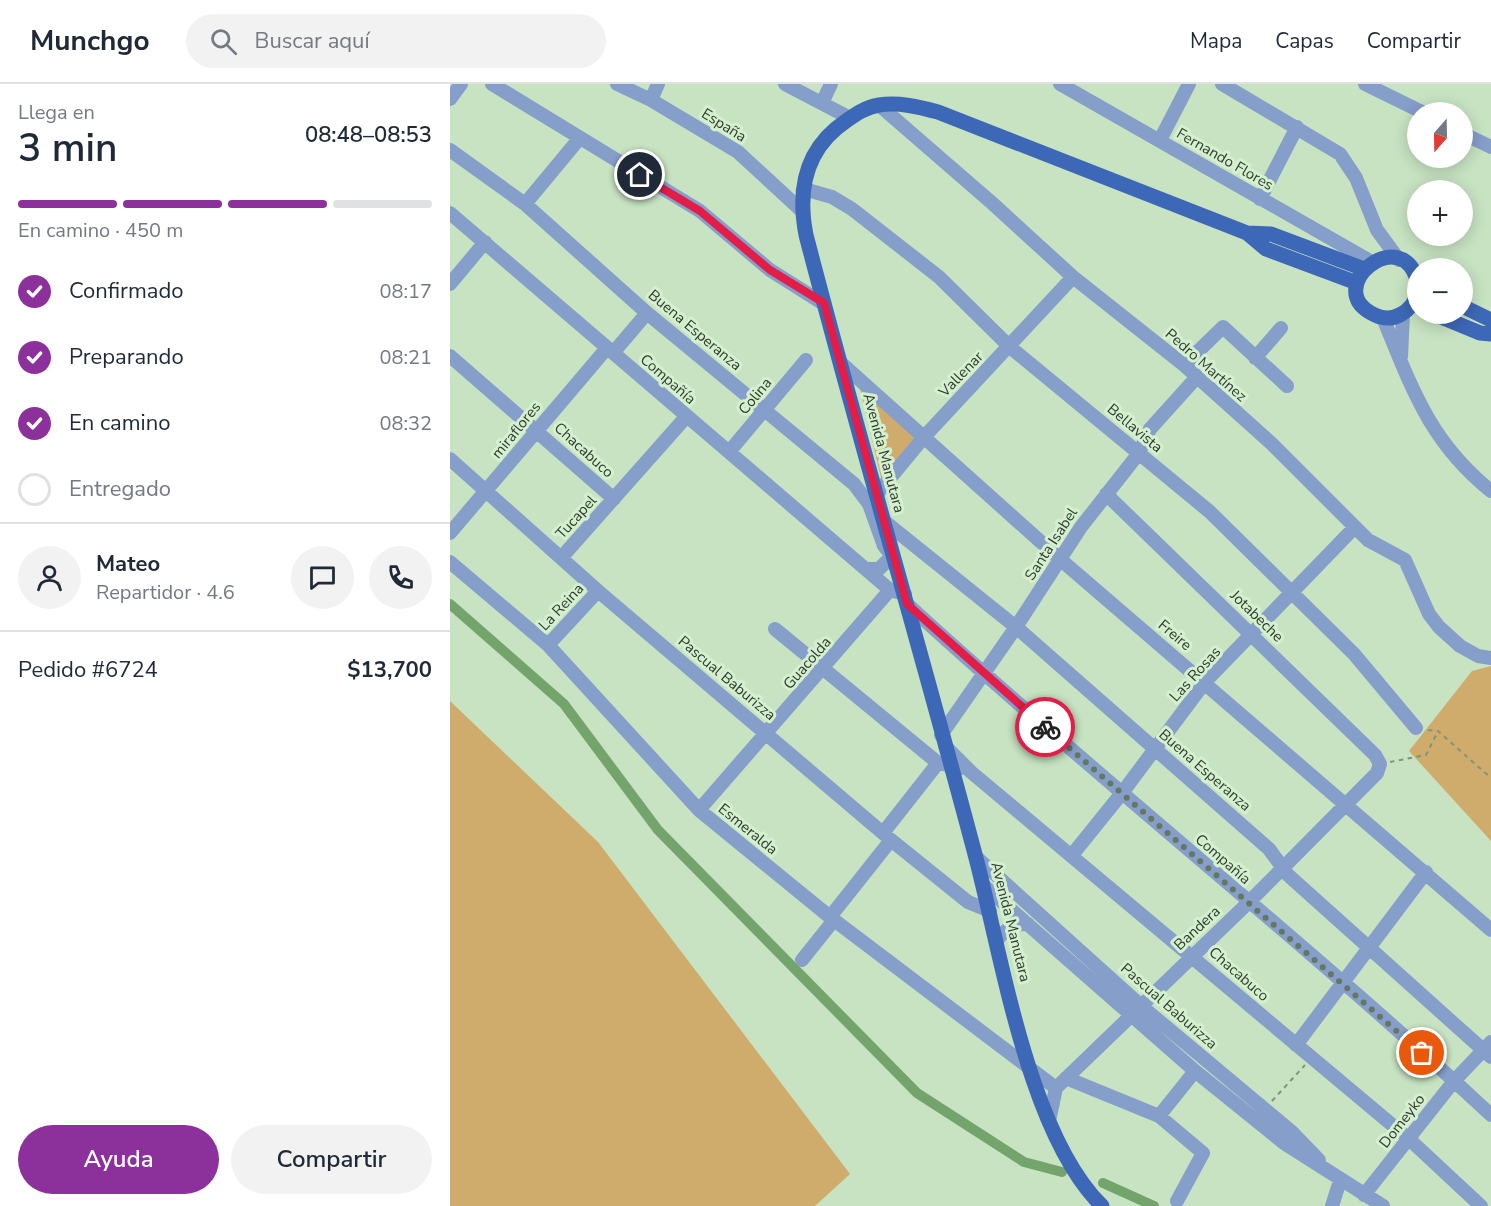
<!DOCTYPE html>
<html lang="es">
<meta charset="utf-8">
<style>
:root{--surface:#fff;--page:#f2f2f3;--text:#1f2937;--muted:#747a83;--line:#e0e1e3;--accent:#8c319c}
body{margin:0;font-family:"Nunito Sans",sans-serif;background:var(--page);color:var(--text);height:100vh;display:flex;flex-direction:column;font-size:22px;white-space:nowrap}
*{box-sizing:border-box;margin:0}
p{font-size:20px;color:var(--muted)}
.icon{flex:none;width:33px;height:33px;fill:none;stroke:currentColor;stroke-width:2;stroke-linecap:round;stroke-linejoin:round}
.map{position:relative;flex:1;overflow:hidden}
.drawer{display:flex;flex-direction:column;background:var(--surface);width:450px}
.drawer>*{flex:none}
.needle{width:39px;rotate:200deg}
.buttons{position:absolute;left:957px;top:18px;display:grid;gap:12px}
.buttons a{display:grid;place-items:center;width:66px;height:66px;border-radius:50%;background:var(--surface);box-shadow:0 3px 15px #0003;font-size:30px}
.pin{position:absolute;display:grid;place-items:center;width:51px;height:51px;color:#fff;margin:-26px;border:3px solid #fff;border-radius:50%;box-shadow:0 2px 6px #0007}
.courier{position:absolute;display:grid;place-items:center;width:60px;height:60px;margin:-30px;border:4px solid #e11d48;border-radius:50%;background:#fff;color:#222;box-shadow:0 2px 8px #0007}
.headline em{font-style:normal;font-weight:600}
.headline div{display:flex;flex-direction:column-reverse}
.headline{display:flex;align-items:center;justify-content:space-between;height:102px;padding:0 18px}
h1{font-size:39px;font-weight:600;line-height:45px}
.bar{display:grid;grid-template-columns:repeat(4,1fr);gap:9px 6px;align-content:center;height:72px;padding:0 18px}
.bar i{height:8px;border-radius:4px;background:var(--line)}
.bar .current{background:var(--accent)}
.bar p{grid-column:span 4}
.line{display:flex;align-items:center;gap:15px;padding:0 18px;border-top:2px solid var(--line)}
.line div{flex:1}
.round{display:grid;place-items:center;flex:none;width:63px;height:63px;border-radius:32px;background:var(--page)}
ol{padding:0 18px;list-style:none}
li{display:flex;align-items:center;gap:18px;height:66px}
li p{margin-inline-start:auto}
li .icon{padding:6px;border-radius:50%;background:var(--accent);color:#fff;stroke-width:4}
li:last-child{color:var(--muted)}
li i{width:33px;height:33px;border:3px solid var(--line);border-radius:50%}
.cta{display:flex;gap:12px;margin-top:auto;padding:12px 18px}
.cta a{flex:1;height:69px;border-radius:36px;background:var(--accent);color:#fff;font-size:24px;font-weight:600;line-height:69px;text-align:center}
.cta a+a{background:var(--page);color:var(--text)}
header{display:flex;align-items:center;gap:36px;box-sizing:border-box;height:84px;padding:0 30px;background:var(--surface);border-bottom:2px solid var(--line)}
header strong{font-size:28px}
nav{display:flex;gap:33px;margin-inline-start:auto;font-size:21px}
.search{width:420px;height:54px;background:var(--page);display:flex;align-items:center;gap:15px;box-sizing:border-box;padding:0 21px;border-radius:33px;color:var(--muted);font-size:22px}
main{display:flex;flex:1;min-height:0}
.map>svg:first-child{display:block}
.green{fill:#cfac6c}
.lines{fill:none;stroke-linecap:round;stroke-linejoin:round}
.canal{stroke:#72a46b;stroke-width:10}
.path{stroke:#80947d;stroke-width:2;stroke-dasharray:4.5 4.5;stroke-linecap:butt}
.minor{stroke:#859eca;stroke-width:14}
.major{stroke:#3d68b7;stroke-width:15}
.done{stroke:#657662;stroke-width:6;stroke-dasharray:0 10.8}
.route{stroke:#e11d48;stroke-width:8}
.labels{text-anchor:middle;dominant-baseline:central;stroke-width:6;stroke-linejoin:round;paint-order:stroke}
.street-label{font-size:15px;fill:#303b2f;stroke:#d4f0cf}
</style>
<header>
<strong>Munchgo</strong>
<div class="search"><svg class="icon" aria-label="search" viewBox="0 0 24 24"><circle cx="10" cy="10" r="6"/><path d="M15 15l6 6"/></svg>Buscar aquí</div>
<nav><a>Mapa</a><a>Capas</a><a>Compartir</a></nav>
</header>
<main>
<section class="drawer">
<div class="headline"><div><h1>3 min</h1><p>Llega en</p></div><em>08:48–08:53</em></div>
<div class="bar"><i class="current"></i><i class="current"></i><i class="current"></i><i></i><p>En camino · 450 m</p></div>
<ol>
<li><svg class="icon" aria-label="check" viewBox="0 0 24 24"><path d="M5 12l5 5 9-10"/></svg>Confirmado<p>08:17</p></li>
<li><svg class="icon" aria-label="check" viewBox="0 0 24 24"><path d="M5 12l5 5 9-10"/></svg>Preparando<p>08:21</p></li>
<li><svg class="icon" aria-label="check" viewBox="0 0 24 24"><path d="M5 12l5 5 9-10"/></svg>En camino<p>08:32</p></li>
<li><i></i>Entregado</li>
</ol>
<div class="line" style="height:108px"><a class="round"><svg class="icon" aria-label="person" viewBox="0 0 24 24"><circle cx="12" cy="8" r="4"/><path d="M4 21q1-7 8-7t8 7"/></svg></a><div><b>Mateo</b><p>Repartidor · 4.6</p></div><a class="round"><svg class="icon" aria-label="chat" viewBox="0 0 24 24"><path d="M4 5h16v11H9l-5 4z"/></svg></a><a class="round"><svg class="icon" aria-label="phone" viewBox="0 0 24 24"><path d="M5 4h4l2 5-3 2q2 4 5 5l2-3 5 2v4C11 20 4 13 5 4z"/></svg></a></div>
<div class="line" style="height:78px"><div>Pedido #6724</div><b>$13,700</b></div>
<div class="cta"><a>Ayuda</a><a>Compartir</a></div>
</section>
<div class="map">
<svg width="1041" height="1122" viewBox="0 0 1041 1122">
<rect width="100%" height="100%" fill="#c7e3c2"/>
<path class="green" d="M 409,300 L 470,357 L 432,398 Z
M 1041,582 L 1041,757 L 959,667 L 1022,587 Z
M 0,617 L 148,758 L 400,1090 L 365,1122 L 0,1122 Z"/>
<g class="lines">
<path class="canal" d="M 0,520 L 114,620 L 208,746 L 467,1009 L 574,1078 L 612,1088
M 653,1099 L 704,1122"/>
<path class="path" d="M 978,646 L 988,647 L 1041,694
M 940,678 L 976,671 L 988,647
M 822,1017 L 855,981"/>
<path class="minor" d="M 42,0 L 250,127 L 320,186 L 374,220
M 167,0 L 201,16 L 288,68 L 352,127
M 335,0 L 400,34
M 610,0 L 922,178
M 772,0 L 890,70 L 906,94 L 927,146 L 949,176
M 915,0 L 972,28
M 0,15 L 11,0
M 201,16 L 208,0
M 372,19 L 381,0
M 429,21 L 542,119 L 623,193 L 734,281 L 822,360 L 918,456 L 955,476 L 979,530 L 989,543 L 1010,562 L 1028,572 L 1041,574
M 1012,49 L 1041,63
M 710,56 L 739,0
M 0,66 L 75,120 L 197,229 L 404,400 L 419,420 L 434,462 L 442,472 L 429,485 L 416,485
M 354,105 L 382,113 L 402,125 L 489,193 L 560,263 L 760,428 L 904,570 L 966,644
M 810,115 L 847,43
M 75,120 L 129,55
M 0,129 L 440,506 L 455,510
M 0,200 L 35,158
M 933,234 C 962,304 979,357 1041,407
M 163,269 L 197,229
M 0,272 L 164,415
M 951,273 L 953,230
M 805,274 L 831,244
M 391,279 L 611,476 L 1041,846
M 734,281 L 773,243 L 837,302
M 279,368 L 356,276
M 0,375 L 148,507 L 441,756 L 518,818 L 540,827
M 426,411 L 474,353 L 623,193
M 434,437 L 566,543 L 819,765 L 838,791 L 1041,973
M 0,449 L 157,264
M 111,474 L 236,333
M 0,478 L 98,561 L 249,726 L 380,833 L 606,1004
M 457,520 C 648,695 852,855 1041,1031
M 325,545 L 488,679 L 511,684
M 98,561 L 148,507
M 491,651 L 566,543 L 631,443 L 689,369 L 700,345 L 746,294
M 495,662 L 521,688 L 959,1055 L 1031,1122
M 249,726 L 440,506
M 433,749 L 488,679
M 622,771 L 672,709 L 755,598 L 905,443
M 526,773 L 690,921 L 842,1048 L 869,1076
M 533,801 L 745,987 L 834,1059 L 933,1122
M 380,833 L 441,756
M 547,856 C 556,845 563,839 578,840
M 352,876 L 384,836
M 846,961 L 976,788
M 616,994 L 709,1032 L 753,1069 L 727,1117
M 709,1032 L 745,987
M 599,1037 L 606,1004 L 798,819 L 927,689 L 930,680 L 925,671 L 656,410
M 914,1111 L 1004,997 L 1041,958
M 882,1122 L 890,1097"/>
<path class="major" d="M 797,149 L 821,150 L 914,185
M 968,200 C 954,135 868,205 925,231 C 944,240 962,227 968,209
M 1012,222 L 1041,236
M 984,230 L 1030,249 L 1041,250
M 652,1122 C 579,1051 552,873 526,774 C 471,566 410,359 356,151 C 347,105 356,64 396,37 C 406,30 416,23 429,21 C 449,18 469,23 488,28 L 797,149 L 816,165 L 907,199"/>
</g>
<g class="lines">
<path class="done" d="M 595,643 L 972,969"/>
<path class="route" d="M 190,91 L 250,127 L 320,186 L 374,219 L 457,520 L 595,643"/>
</g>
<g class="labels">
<g class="street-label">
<text transform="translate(274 41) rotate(32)">España</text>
<text transform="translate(775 75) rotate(30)">Fernando Flores</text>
<text transform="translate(245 246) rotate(40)">Buena Esperanza</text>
<text transform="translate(756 281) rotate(41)">Pedro Martínez</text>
<text transform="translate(511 290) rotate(-46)">Vallenar</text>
<text transform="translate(218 295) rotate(41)">Compañía</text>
<text transform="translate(305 312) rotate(-50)">Colina</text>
<text transform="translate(685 344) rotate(40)">Bellavista</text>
<text transform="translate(66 346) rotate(-51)">miraflores</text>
<text transform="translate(134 366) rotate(42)">Chacabuco</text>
<text transform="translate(434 369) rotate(75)">Avenida Manutara</text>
<text transform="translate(126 433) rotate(-48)">Tucapel</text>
<text transform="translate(601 460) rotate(-57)">Santa Isabel</text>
<text transform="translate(111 523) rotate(-47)">La Reina</text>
<text transform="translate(807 532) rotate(44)">Jotabeche</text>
<text transform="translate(725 551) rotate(40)">Freire</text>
<text transform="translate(357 579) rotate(-49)">Guacolda</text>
<text transform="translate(745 590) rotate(-48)">Las Rosas</text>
<text transform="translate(277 594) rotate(40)">Pascual Baburizza</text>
<text transform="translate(755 686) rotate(41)">Buena Esperanza</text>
<text transform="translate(298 745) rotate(39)">Esmeralda</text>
<text transform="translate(773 775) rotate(41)">Compañía</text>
<text transform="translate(561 838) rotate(76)">Avenida Manutara</text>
<text transform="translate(747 844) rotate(-43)">Bandera</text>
<text transform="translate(789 890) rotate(41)">Chacabuco</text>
<text transform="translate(719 922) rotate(41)">Pascual Baburizza</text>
<text transform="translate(952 1037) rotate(-52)">Domeyko</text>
</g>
</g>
</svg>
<div class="buttons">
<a><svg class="needle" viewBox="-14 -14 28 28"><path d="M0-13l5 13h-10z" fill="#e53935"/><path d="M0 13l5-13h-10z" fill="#747a83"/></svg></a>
<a>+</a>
<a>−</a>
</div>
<div class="pin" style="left:972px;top:969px;background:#ea580c"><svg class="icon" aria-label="bag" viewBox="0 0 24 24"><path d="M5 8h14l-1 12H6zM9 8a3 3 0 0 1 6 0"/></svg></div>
<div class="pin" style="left:190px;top:91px;background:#1f2937"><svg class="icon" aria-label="home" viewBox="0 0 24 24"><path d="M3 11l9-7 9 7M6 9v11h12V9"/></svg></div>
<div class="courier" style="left:595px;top:643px"><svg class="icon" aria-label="bike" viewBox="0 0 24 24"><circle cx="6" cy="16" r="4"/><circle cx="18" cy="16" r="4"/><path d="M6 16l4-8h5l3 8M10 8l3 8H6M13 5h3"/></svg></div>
</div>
</main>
